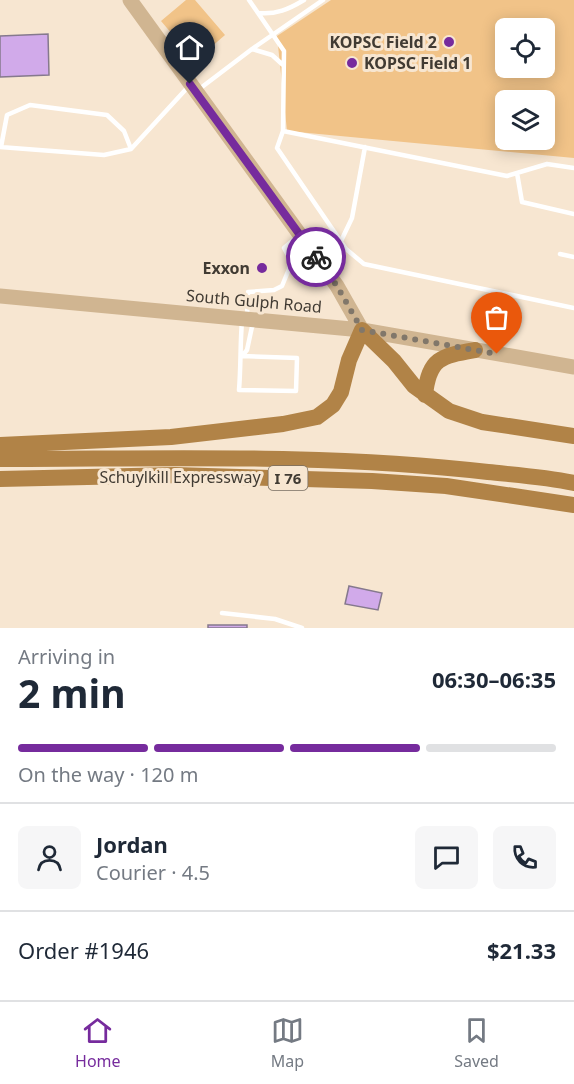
<!DOCTYPE html>
<meta charset="utf-8">
<style>
:root{--surface:#fff;--page:#f6f6f7;--text:#1f2937;--muted:#747a83;--line:#e0e1e3;--accent:#762b9d}
body{margin:0;font-family:"Noto Sans",sans-serif;background:var(--page);color:var(--text);height:100vh;display:flex;flex-direction:column;font-size:22px;white-space:nowrap}
*{box-sizing:border-box;margin:0}
p{font-size:20px;color:var(--muted)}
.icon{flex:none;width:33px;height:33px;fill:none;stroke:currentColor;stroke-width:2;stroke-linecap:round;stroke-linejoin:round}
.map{position:relative;height:628px;overflow:hidden}
.drawer{display:flex;flex-direction:column;background:var(--surface);flex:1}
.drawer>*{flex:none}
.controls{position:absolute;left:495px;top:18px;display:grid;gap:12px}
.controls a{display:grid;place-items:center;width:60px;height:60px;border-radius:9px;background:var(--surface);box-shadow:0 3px 15px #0003;font-size:30px}
.pin{position:absolute;display:grid;place-items:center;width:51px;height:51px;color:#fff;margin:-62px -26px;border-radius:50% 50% 50% 0;rotate:-45deg;box-shadow:0 0 6px #0007}
.pin .icon{rotate:45deg}
.courier{position:absolute;display:grid;place-items:center;width:60px;height:60px;margin:-30px;border:4px solid #762b9d;border-radius:50%;background:#fff;color:#222;box-shadow:0 2px 8px #0007}
.headline em{font-style:normal;font-weight:700}
.headline div{display:flex;flex-direction:column-reverse}
.headline{display:flex;align-items:center;justify-content:space-between;height:102px;padding:0 18px}
h1{font-size:39px;font-weight:700;line-height:45px}
.bar{display:grid;grid-template-columns:repeat(4,1fr);gap:9px 6px;align-content:center;height:72px;padding:0 18px}
.bar i{height:8px;border-radius:4px;background:var(--line)}
.bar .current{background:var(--accent)}
.bar p{grid-column:span 4}
.line{display:flex;align-items:center;gap:15px;padding:0 18px;border-top:2px solid var(--line)}
.line div{flex:1}
.round{display:grid;place-items:center;flex:none;width:63px;height:63px;border-radius:9px;background:var(--page)}
.menu{display:flex;justify-content:space-around;align-items:center;height:84px;border-top:2px solid var(--line);background:var(--surface);font-size:16px;color:var(--muted)}
.menu a{display:grid;justify-items:center;gap:3px}
.menu .current{color:var(--accent)}
.map>svg:first-child{display:block}
.green{fill:#f1c388;fill-rule:evenodd}
.building{fill:#d1aaea;stroke:#85798d;stroke-width:1.5}
.lines{fill:none;stroke-linecap:round;stroke-linejoin:round}
.lane{stroke:#fff;stroke-width:4.5}
.primary{stroke:#d0b591;stroke-width:15}
.highway{stroke:#b18347;stroke-width:16}
.done{stroke:#81776a;stroke-width:6;stroke-dasharray:0 10.8}
.route{stroke:#762b9d;stroke-width:8}
.poi-dot{fill:#762b9d;stroke:#f7e6d1;stroke-width:2}
.labels{text-anchor:middle;dominant-baseline:central;stroke-width:6;stroke-linejoin:round;paint-order:stroke}
.shield{fill:#f7e6d1;stroke:#786e62;stroke-width:1.5}
.shield-label{font-size:15px;font-weight:bold;fill:#413b33}
.poi-label{font-size:16px;font-weight:bold;fill:#413b33;stroke:#f7e6d1;text-anchor:end}
.street-label{font-size:16px;fill:#413b33;stroke:#f7e6d1}
</style>
<div class="map">
<svg width="574" height="628" viewBox="0 0 574 628">
<rect width="100%" height="100%" fill="#f7e6d1"/>
<path class="green" d="M 186,0 L 195,0 L 225,35 L 195,61 L 161,21 Z
M 331,0 L 574,0 L 574,158 L 287,131 L 277,36 ZM 506,28 L 544,28 L 544,68 L 506,68 ZM 506,100 L 544,100 L 544,140 L 506,140 Z"/>
<path class="building" d="M 48,34 L 49,75 L 0,77 L 0,36 Z
M 349,586 L 382,593 L 378,610 L 345,604 Z
M 208,625 L 247,625 L 247,628 L 208,628 Z"/>
<g class="lines">
<path class="lane" d="M 249,0 L 258,13 C 276,15 289,9 304,0
M 258,13 L 284,51 L 283,131 L 507,176 L 547,164 L 574,168
M 252,49 L 272,55 L 283,65
M 198,90 L 252,49 L 323,0
M 283,131 L 277,148 L 346,249 L 364,264 L 574,308
M 0,147 L 104,155 L 131,149 L 188,87
M 1,147 L 7,115 L 30,105 L 107,115 L 124,131 L 131,149
M 517,173 L 522,202 L 574,214
M 341,241 L 352,218 L 365,147
M 560,254 L 574,257
M 247,316 L 248,292 L 274,290 L 282,286 L 289,269 L 290,259 L 284,248 L 298,236
M 242,321 C 240,345 241,366 239,390 L 296,391 L 297,358 L 242,356
M 242,356 L 247,350 L 253,322
M 222,613 L 275,619 L 302,628"/>
<path class="primary" d="M 130,0 L 337,286 L 362,330
M 0,296 L 362,330 L 574,367"/>
<path class="highway" d="M 425,395 C 429,358 441,356 475,350
M 0,445 L 171,437 L 283,424 L 317,417 L 333,405 L 341,392 L 349,360 L 362,330 L 394,361 L 414,386 L 449,411 L 482,422 L 574,436
M 0,459 C 163,459 326,453 488,472 C 516,475 546,477 574,483
M 0,479 L 175,475 L 372,481 L 446,486 L 574,505"/>
</g>
<g class="lines">
<path class="done" d="M 316,257 L 337,286 L 362,330 L 497,354"/>
<path class="route" d="M 190,84 L 316,257"/>
</g>
<g class="poi-dot">
<circle cx="449" cy="42" r="6"/>
<circle cx="352" cy="63" r="6"/>
<circle cx="262" cy="268" r="6"/>
</g>
<g class="labels">
<rect class="shield" x="268.5" y="466" width="39" height="24" rx="4.5"/>
<g class="shield-label">
<text x="288" y="478">I 76</text>
</g>
<g class="poi-label">
<text x="437" y="42">KOPSC Field 2</text>
<text x="364" y="63" text-anchor="start">KOPSC Field 1</text>
<text x="250" y="268">Exxon</text>
</g>
<g class="street-label">
<text transform="translate(254 301) rotate(5)">South Gulph Road</text>
<text x="180" y="477">Schuylkill Expressway</text>
</g>
</g>
</svg>
<div class="controls">
<a><svg class="icon" aria-label="locate" viewBox="0 0 24 24"><circle cx="12" cy="12" r="6"/><path d="M12 2v4M12 18v4M2 12h4M18 12h4"/></svg></a>
<a><svg class="icon" aria-label="layers" viewBox="0 0 24 24"><path d="M12 4l9 5-9 5-9-5zM3 14l9 5 9-5"/></svg></a>
</div>
<div class="pin" style="left:497px;top:354px;background:#ea580c"><svg class="icon" aria-label="bag" viewBox="0 0 24 24"><path d="M5 8h14l-1 12H6zM9 8a3 3 0 0 1 6 0"/></svg></div>
<div class="pin" style="left:190px;top:84px;background:#1f2937"><svg class="icon" aria-label="home" viewBox="0 0 24 24"><path d="M3 11l9-7 9 7M6 9v11h12V9"/></svg></div>
<div class="courier" style="left:316px;top:257px"><svg class="icon" aria-label="bike" viewBox="0 0 24 24"><circle cx="6" cy="16" r="4"/><circle cx="18" cy="16" r="4"/><path d="M6 16l4-8h5l3 8M10 8l3 8H6M13 5h3"/></svg></div>
</div>
<section class="drawer">
<div class="headline"><div><h1>2 min</h1><p>Arriving in</p></div><em>06:30–06:35</em></div>
<div class="bar"><i class="current"></i><i class="current"></i><i class="current"></i><i></i><p>On the way · 120 m</p></div>
<div class="line" style="height:108px"><a class="round"><svg class="icon" aria-label="person" viewBox="0 0 24 24"><circle cx="12" cy="8" r="4"/><path d="M4 21q1-7 8-7t8 7"/></svg></a><div><b>Jordan</b><p>Courier · 4.5</p></div><a class="round"><svg class="icon" aria-label="chat" viewBox="0 0 24 24"><path d="M4 5h16v11H9l-5 4z"/></svg></a><a class="round"><svg class="icon" aria-label="phone" viewBox="0 0 24 24"><path d="M5 4h4l2 5-3 2q2 4 5 5l2-3 5 2v4C11 20 4 13 5 4z"/></svg></a></div>
<div class="line" style="height:78px"><div>Order #1946</div><b>$21.33</b></div>
</section>
<nav class="menu">
<a class="current"><svg class="icon" aria-label="home" viewBox="0 0 24 24"><path d="M3 11l9-7 9 7M6 9v11h12V9"/></svg>Home</a>
<a><svg class="icon" aria-label="map" viewBox="0 0 24 24"><path d="M3 6l6-2 6 2 6-2v14l-6 2-6-2-6 2zM9 4v14M15 6v14"/></svg>Map</a>
<a><svg class="icon" aria-label="saved" viewBox="0 0 24 24"><path d="M7 4h10v16l-5-4-5 4z"/></svg>Saved</a>
</nav>
